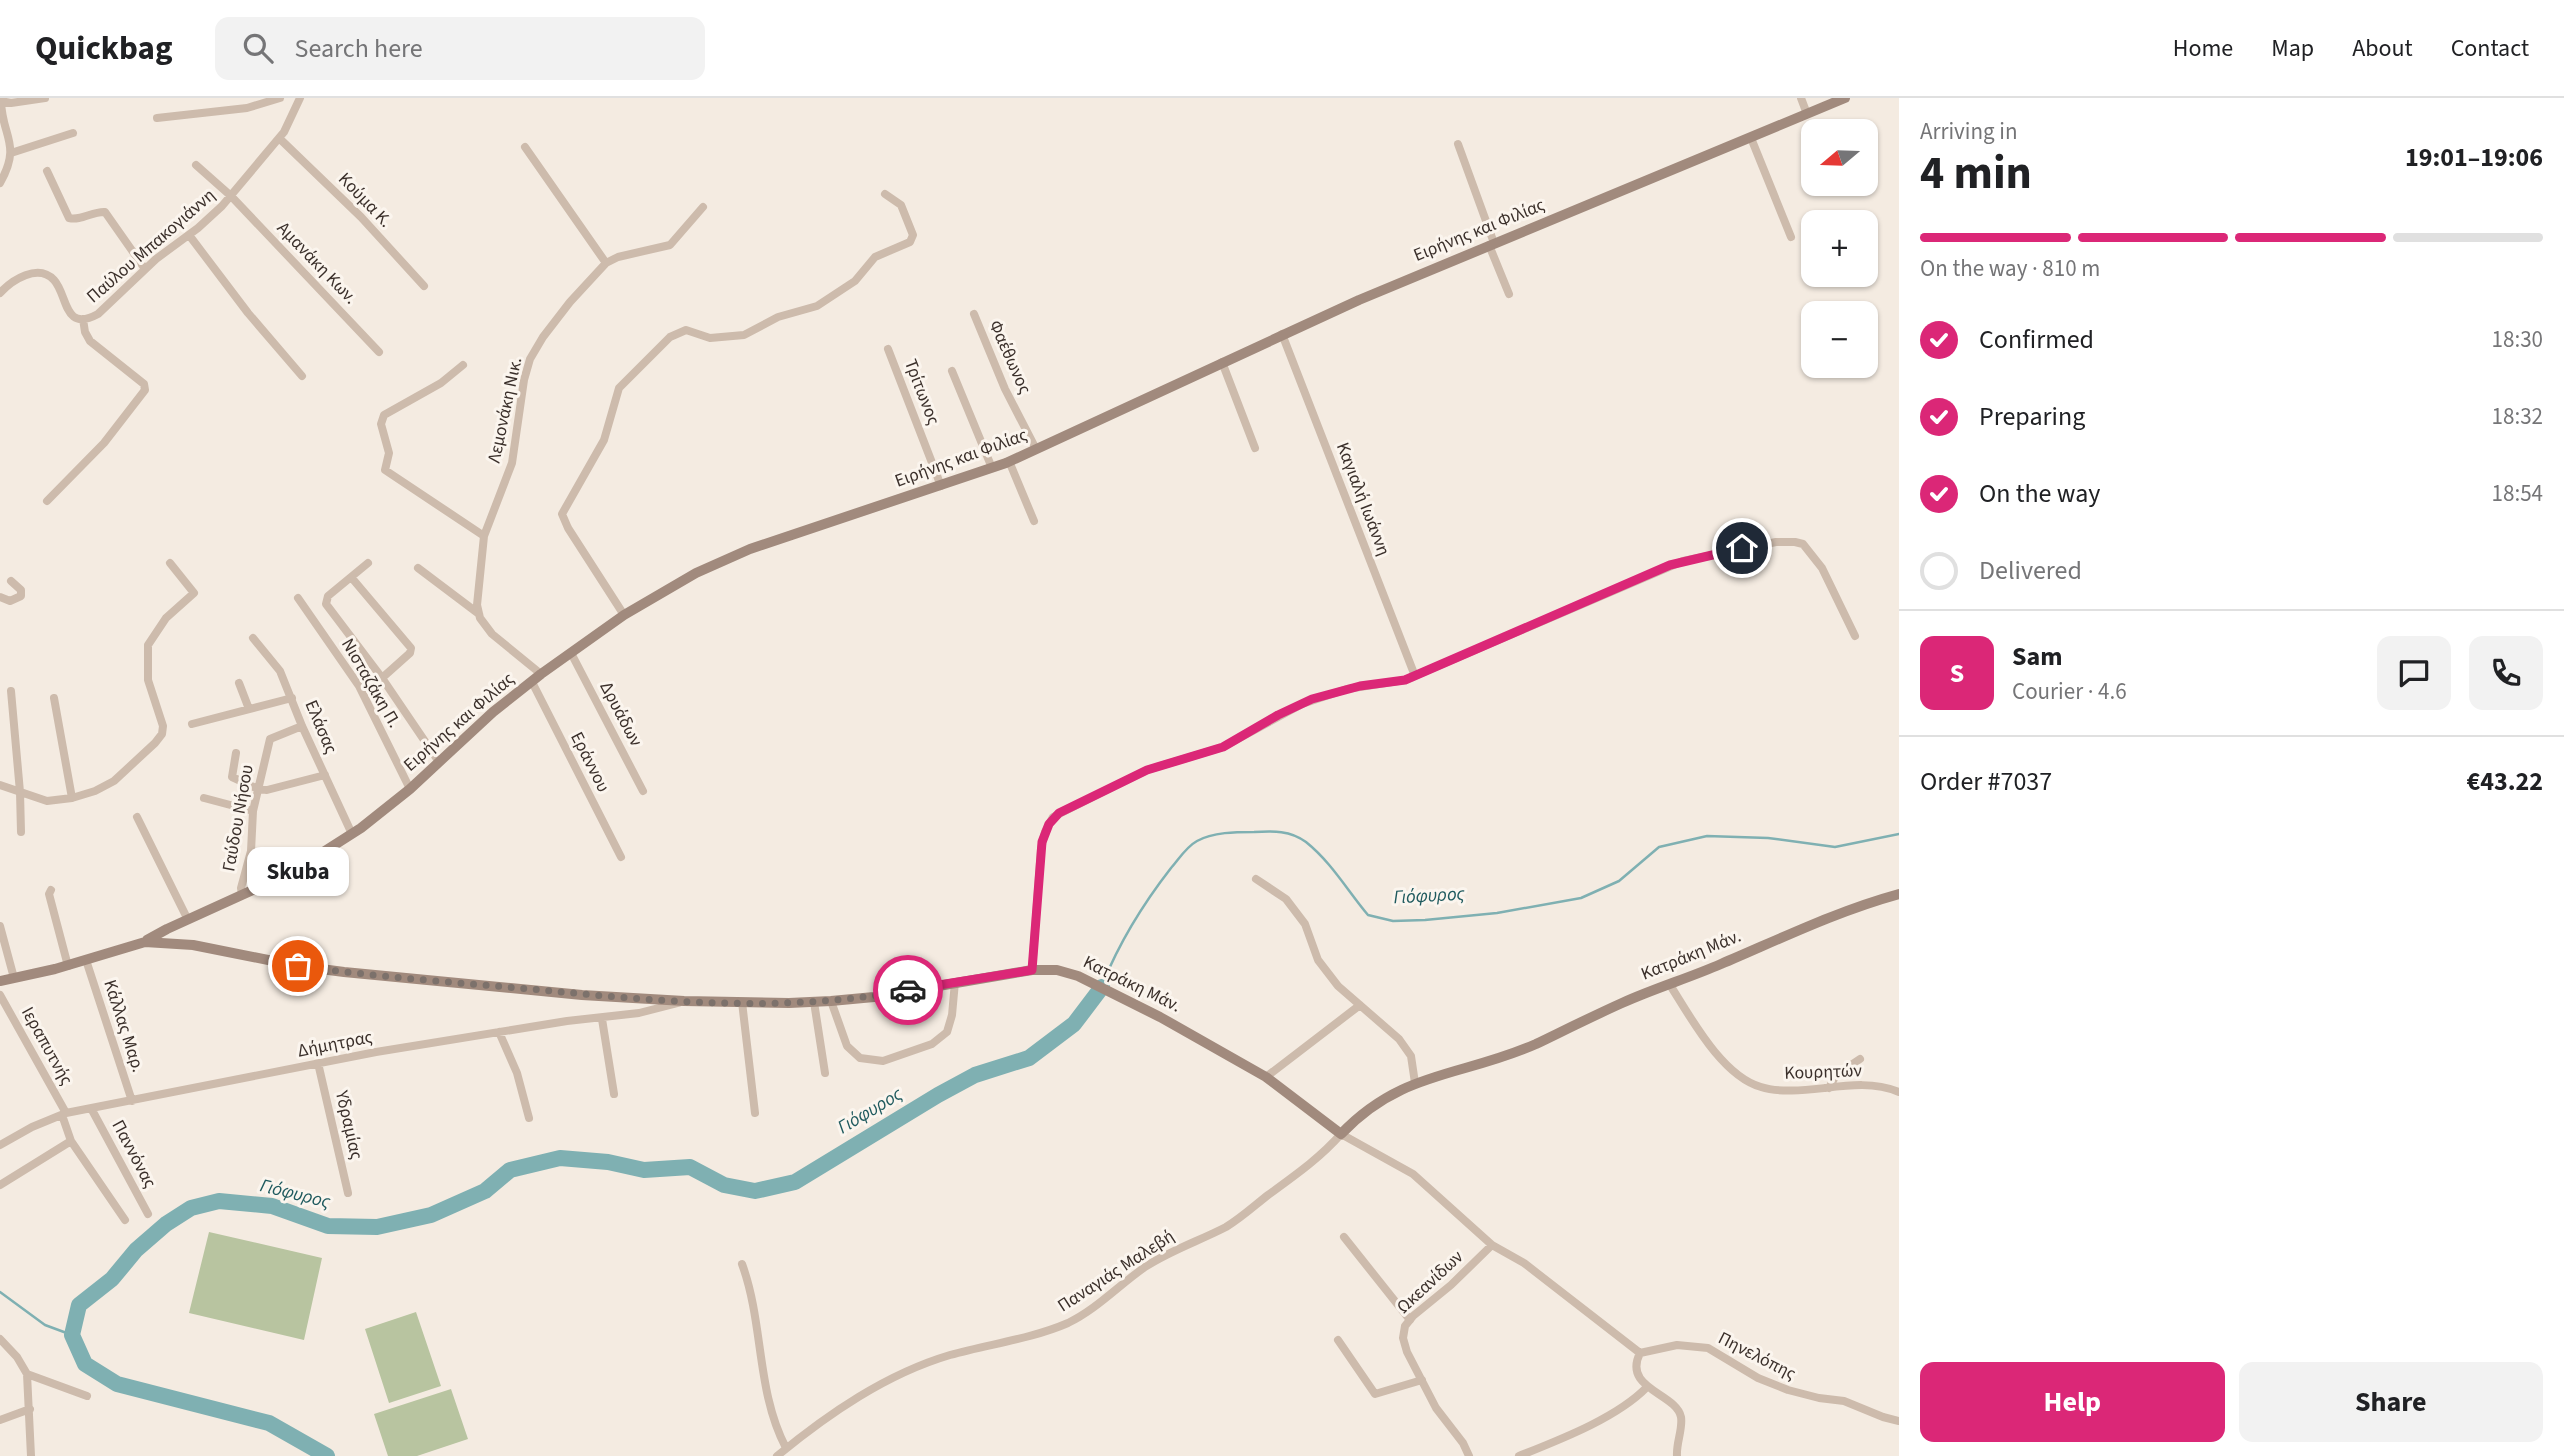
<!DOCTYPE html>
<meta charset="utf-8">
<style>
:root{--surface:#fff;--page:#f2f2f2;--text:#202124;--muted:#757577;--line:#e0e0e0;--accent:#db2777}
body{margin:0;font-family:"Source Sans 3",sans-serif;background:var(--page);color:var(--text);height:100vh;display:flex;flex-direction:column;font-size:26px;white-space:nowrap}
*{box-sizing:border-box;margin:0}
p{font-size:23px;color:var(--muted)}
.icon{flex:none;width:38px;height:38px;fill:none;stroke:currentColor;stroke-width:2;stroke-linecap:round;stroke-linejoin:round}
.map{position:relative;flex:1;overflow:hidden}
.side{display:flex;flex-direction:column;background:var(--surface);width:665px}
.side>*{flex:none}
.needle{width:46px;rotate:251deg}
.fabs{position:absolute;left:1801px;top:21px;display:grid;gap:14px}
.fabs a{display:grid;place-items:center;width:77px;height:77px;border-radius:14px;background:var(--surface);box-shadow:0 2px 5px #0004;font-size:35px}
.pin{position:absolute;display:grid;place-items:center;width:60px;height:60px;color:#fff;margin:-30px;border:4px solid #fff;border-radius:50%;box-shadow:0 2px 7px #0007}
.courier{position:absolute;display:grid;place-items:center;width:70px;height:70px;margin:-35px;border:5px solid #db2777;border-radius:50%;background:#fff;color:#222;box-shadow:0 2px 9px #0007}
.bubble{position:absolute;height:49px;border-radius:14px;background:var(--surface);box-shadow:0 2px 5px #0004;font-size:23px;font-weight:700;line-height:49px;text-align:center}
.overview em{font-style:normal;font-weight:700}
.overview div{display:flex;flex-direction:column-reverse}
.overview{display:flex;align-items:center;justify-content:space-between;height:119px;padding:0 21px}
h1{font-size:46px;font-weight:700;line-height:52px}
.bar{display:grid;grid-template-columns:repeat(4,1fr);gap:10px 7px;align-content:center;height:84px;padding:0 21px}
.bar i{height:9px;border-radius:5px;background:var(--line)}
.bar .current{background:var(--accent)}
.bar p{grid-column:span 4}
.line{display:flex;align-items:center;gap:18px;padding:0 21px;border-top:2px solid var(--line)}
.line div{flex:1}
.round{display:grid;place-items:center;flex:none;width:74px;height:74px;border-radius:14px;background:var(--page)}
ol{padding:0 21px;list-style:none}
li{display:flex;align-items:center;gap:21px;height:77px}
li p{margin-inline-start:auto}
li .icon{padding:7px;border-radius:50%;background:var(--accent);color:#fff;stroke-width:4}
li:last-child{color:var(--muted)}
li i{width:38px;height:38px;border:4px solid var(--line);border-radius:50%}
.button{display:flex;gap:14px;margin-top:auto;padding:14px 21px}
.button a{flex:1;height:80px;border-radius:14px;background:var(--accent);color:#fff;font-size:28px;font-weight:700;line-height:80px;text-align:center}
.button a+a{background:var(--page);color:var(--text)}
header{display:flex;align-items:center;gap:42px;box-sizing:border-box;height:98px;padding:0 35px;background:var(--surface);border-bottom:2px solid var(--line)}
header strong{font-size:33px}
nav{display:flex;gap:38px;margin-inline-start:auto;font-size:24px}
.search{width:490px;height:63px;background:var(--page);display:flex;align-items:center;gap:18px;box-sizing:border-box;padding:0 24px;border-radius:14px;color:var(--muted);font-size:26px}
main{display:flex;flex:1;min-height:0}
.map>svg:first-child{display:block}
.green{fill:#b8c4a0}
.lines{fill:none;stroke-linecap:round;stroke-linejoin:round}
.stream{stroke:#7fb0b2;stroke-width:2.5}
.river{stroke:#7fb0b2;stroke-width:16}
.street{stroke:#cdbbac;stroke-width:8}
.secondary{stroke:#a18a7d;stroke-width:10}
.done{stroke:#7c716b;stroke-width:7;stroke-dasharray:0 12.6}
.route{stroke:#db2777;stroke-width:9}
.labels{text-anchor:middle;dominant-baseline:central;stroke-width:6;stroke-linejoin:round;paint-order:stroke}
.street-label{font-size:18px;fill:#3b302b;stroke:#fbf5ee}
.water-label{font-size:19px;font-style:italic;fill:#1f5a5e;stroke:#fbf5ee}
</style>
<header>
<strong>Quickbag</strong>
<div class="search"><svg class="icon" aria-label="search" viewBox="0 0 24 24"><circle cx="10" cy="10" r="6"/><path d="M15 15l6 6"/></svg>Search here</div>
<nav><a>Home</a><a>Map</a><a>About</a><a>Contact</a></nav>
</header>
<main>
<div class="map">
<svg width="1899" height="1358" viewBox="0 0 1899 1358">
<rect width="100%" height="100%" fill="#f4ebe1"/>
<path class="green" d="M 209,1134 L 322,1160 L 304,1242 L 189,1215 Z
M 416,1214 L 441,1288 L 389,1305 L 365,1231 Z
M 451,1291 L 468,1341 L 417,1358 L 388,1358 L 374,1316 Z"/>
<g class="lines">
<path class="stream" d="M 1103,885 C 1120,843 1143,806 1171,770 C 1179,761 1186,749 1197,743 C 1213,734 1236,734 1254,734 C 1273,733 1290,732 1306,744 C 1332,765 1347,792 1368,817 L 1393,823 L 1425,822 L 1497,815 L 1581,800 L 1619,783 L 1659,749 L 1707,738 L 1768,740 L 1835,749 L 1899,736
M 0,1194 L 45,1227 L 72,1237"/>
<path class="river" d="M 327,1358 L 269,1325 L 117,1286 L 85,1266 L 72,1237 L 79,1207 L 112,1181 L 136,1152 L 166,1126 L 191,1110 L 219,1103 L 272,1108 L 328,1128 L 377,1129 L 431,1117 L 485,1093 L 510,1072 L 560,1060 L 608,1064 L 644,1072 L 690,1069 L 724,1087 L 755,1093 L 795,1084 L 938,997 L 975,977 L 1029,960 L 1074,926 L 1102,889"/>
<path class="street" d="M 1801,0 L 1807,16
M 157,20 L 247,10 L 280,0
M 279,40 L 361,119 L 424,188
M 1751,40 L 1791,139
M 1458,46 L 1494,145
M 525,49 L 606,165
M 11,55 L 73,35
M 196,67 L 231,98 L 379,254
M 47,73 L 69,120 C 81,123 93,113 105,114 L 145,171
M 0,85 C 22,46 2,39 1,3 L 11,5 L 45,0
M 189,137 L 248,215 L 302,278
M 1489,147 L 1509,196
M 0,195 C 12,182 38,165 54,182 C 68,197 63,235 98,216 L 156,161 L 198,130 L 222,108 L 284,34 L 300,0
M 974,216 L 1005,291 L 1036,351
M 1282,236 L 1415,578
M 888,251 L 941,388
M 1222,264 L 1255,350
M 463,267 L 441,285 L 384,317 L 381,326 L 389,355 L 385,372 L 484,438
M 952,273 L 992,370
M 1009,363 L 1034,423
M 47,403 L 104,345 L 145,292 L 144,286 L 90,243 L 85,234 L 83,221
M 368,465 L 328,498 L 326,506 L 382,580 L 439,664
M 418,470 L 479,516
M 351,479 L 411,550 L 410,555 L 382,580
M 0,499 L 10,503 L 21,498 L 21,492 L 11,483
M 298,500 L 359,588 L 410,691
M 624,517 L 568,430 L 562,416 L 604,342 L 619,290 L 670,239 L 686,232 L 710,240 L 744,237 L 778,219 L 817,208 L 855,183 L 875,159 L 910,144 L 913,137 L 901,107 L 885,96
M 253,540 L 280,573 L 302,628 L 352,736
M 571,555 L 643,693
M 541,576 L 492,536 L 480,520 L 477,507 L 484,438 L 512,365 L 524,282 L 530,261 L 543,239 L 570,204 L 606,165 L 618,159 L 670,147 L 703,109
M 532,584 L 621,759
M 239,585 L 249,611
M 11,593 L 20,694 L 21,734
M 54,600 L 72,700
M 192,626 L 292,600
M 236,655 L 232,679 L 258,691 L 267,692 L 325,677
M 0,687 L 47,703 L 72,700 L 95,693 L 114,683 L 155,645 L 162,636 L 163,628 L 148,582 L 148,547 L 166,520 L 194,495 L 170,465
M 204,700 L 253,713
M 137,719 L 188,822
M 1256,781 L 1286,801 L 1305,826 L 1318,862 L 1338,888 L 1399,941 L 1411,958 L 1415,985
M 51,792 L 49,796 L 68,868
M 242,797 L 241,790 L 251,753 L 253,713 L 270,641 L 302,628
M 0,828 L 14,880
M 86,862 L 132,1003
M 1032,872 L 1041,751 L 1045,734 L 1053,719 L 1147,672 L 1223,649 L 1302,606 L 1347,591 L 1405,582 L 1683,463 L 1776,444 L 1795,444 L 1803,446 L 1822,470 L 1855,538
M 1670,887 C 1691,920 1722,978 1761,989 C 1779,995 1806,992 1825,990 C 1850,987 1875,984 1899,994
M 0,897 L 66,1015
M 831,903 L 847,948 L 860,960 L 883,963 L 932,946 L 947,934 L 952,917 L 955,884
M 742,904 L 755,1015
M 814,904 L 825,975
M 602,921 L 614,996
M 499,934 L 517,975 L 529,1020
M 318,965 L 348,1095
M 1266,979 L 1360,907
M 1829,990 L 1836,977 L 1860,961
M 92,1012 L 148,1116
M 62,1017 L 71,1043 L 125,1122
M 0,1047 L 32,1029 L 66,1015 L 376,954 L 567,923 L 639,915 L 678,905
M 0,1087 L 71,1043
M 1344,1139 L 1410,1222
M 742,1166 C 764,1226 756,1293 786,1350
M 0,1241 L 17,1259 L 27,1276 L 31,1358
M 1338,1242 L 1375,1296 L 1422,1282
M 27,1276 L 87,1298
M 0,1322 L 30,1311
M 777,1358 C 828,1316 886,1276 950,1257 C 989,1246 1031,1241 1068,1225 C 1097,1211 1119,1187 1145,1169 C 1171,1152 1199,1143 1226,1129 C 1241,1120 1254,1108 1268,1097 C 1294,1078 1320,1060 1341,1036 L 1413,1076 L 1492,1147 L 1524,1165 L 1640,1255
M 1469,1358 L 1463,1345 L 1436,1310 L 1407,1254 L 1403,1240 L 1405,1228 L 1413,1218 L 1451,1187 L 1492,1147
M 1519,1358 C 1559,1342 1617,1320 1647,1289
M 1677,1358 C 1676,1345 1683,1331 1681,1319 C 1676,1295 1622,1291 1640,1255 L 1677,1247 L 1708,1250 L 1758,1280 L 1788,1292 L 1819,1300 L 1844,1303 L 1883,1319 L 1899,1323"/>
<path class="secondary" d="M 147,842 L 167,831 L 270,784 L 314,760 L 361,730 L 410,691 L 493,614 L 541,576 L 624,517 L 696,475 L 750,451 L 1006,365 L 1359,202 L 1845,0
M 0,883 L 55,871 L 145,844 L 193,847 L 298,868 L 344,874 L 582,897 L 684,903 L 789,905 L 831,903 L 874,899 L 1032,872 L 1057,872 L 1078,878 L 1160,919 L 1266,979 L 1341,1036 C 1402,972 1462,979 1536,946 C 1565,932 1593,918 1622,905 C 1655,890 1689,880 1721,866 C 1780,841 1837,813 1899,796"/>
</g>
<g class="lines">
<path class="done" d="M 298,868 C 379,879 461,885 542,892 C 662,904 788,915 908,892"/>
<path class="route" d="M 908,892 L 1032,872 L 1042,744 L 1049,726 L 1059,715 L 1147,672 L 1223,649 L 1278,617 L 1312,601 L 1360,588 L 1405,582 L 1670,467 L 1742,450"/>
</g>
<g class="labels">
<g class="street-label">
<text transform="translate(365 102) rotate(46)">Κούμα Κ.</text>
<text transform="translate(1479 132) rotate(-22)">Ειρήνης και Φιλίας</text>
<text transform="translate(151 148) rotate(-41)">Παύλου Μπακογιάννη</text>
<text transform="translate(317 165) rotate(46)">Αμανάκη Κων.</text>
<text transform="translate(1010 259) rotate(66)">Φαέθωνος</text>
<text transform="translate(922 294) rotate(69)">Τρίτωνος</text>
<text transform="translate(505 312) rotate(-78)">Λεμονάκη Νικ.</text>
<text transform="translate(961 360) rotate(-20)">Ειρήνης και Φιλίας</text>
<text transform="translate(1363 401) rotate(69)">Καγιαλή Ιωάννη</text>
<text transform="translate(371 585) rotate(60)">Νισταζάκη Π.</text>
<text transform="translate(621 616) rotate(62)">Δρυάδων</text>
<text transform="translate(459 624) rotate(-41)">Ειρήνης και Φιλίας</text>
<text transform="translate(321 629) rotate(67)">Ελάσας</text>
<text transform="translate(590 664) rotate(63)">Εράννου</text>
<text transform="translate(238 720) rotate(-80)">Γαύδου Νήσου</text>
<text transform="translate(1691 857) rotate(-22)">Κατράκη Μάν.</text>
<text transform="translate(1132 886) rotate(26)">Κατράκη Μάν.</text>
<text transform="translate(124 928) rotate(72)">Κάλλας Μαρ.</text>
<text transform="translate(335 946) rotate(-11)">Δήμητρας</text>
<text transform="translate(47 948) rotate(61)">Ιεραπυτνής</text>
<text transform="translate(1823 974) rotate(-2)">Κουρητών</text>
<text transform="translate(349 1027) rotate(77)">Υδραμίας</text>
<text transform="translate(134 1056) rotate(62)">Παννόνας</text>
<text transform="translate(1116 1173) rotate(-33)">Παναγιάς Μαλεβή</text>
<text transform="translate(1430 1184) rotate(-43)">Ωκεανίδων</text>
<text transform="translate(1757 1258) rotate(27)">Πηνελόπης</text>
</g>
<g class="water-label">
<text transform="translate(1429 798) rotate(-3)">Γιόφυρος</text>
<text transform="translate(870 1013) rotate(-31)">Γιόφυρος</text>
<text transform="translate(295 1096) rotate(14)">Γιόφυρος</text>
</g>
</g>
</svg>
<div class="fabs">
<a><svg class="needle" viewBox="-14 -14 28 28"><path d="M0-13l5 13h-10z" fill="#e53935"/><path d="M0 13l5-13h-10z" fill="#757577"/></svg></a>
<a>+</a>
<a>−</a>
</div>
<div class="pin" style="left:298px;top:868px;background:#ea580c"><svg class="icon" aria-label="bag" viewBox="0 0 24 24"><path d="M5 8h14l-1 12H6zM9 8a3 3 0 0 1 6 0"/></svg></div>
<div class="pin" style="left:1742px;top:450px;background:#1f2937"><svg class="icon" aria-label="home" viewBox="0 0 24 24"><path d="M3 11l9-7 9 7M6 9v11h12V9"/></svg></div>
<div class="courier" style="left:908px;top:892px"><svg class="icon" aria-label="car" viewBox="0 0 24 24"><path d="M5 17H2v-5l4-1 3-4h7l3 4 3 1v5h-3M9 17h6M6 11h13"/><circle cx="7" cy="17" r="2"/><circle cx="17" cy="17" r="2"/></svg></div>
<div class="bubble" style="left:247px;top:749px;width:102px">Skuba</div>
</div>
<section class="side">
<div class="overview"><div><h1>4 min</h1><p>Arriving in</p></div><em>19:01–19:06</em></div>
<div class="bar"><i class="current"></i><i class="current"></i><i class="current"></i><i></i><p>On the way · 810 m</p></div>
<ol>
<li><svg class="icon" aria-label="check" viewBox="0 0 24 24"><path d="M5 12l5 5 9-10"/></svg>Confirmed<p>18:30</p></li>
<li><svg class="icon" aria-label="check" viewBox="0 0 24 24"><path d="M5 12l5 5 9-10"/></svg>Preparing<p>18:32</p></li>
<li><svg class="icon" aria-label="check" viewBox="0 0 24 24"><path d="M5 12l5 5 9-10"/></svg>On the way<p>18:54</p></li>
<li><i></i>Delivered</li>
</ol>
<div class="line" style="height:126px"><b class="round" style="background:var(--accent);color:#fff">S</b><div><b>Sam</b><p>Courier · 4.6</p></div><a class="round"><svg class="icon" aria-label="chat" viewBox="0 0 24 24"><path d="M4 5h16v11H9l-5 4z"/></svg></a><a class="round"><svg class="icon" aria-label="phone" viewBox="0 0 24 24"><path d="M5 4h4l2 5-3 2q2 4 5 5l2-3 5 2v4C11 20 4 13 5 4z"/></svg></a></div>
<div class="line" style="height:91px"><div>Order #7037</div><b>€43.22</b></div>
<div class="button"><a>Help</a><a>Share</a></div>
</section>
</main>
